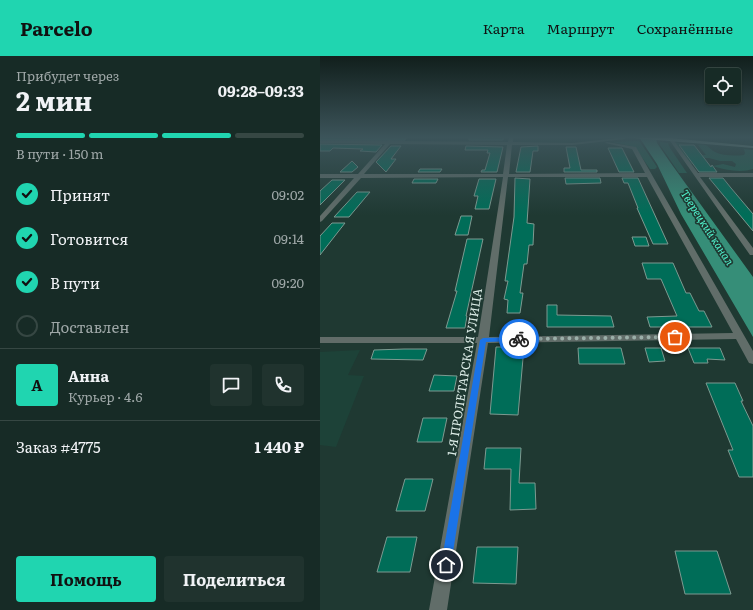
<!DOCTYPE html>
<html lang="ru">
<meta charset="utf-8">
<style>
:root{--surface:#172b26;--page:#20332e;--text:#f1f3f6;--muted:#9ea7a7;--line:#364743;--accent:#20d5b0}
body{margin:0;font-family:Literata,serif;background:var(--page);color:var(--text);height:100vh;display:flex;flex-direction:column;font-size:15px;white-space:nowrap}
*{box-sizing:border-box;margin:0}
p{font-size:13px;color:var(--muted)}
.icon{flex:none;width:22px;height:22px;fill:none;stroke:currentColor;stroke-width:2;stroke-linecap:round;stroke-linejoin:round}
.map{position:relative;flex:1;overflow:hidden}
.details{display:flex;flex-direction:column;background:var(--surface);width:320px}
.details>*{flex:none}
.fabs{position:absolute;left:385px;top:12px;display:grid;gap:8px}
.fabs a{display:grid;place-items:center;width:36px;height:36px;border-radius:4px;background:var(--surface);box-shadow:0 1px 3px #0004,0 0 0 1px var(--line);font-size:20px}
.pin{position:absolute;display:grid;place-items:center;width:34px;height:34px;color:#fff;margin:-17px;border:2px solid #fff;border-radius:50%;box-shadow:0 1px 4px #0007}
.courier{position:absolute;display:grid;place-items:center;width:40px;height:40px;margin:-20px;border:3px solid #1a73e8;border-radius:50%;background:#fff;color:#222;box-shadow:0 1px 5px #0007}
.head em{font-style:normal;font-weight:700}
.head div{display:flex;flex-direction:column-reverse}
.head{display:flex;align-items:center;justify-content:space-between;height:68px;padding:0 16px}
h1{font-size:26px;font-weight:700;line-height:30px}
.bar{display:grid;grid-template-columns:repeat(4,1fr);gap:6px 4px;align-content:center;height:48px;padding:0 16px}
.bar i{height:5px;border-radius:3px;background:var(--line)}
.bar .active{background:var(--accent)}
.bar p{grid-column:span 4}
.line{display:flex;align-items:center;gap:10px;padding:0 16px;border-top:1px solid var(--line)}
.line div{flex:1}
.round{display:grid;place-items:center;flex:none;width:42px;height:42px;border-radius:4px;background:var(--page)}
ol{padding:0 16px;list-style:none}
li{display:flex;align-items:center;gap:12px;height:44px}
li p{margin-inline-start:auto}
li .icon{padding:4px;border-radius:50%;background:var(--accent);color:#111;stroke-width:4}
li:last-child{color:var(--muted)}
li i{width:22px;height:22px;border:2px solid var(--line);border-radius:50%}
.primary-button{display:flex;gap:8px;margin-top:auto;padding:8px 16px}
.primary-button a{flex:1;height:46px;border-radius:4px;background:var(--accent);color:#111;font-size:16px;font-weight:700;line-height:46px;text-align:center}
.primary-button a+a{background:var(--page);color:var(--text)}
header{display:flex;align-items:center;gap:24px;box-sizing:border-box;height:56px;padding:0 20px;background:var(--accent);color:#111}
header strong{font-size:19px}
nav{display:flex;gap:22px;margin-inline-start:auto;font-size:14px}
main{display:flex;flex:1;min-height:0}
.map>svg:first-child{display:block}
.built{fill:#1d4238}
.green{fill:#215f4f}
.water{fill:#368e78}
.building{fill:#006d58;stroke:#7d9a91}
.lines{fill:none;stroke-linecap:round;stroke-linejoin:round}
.minor{fill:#616d69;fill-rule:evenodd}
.major{fill:#8da69e;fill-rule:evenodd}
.route{fill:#1a73e8}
.done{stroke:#9bafa9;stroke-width:4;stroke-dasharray:0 7.2}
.labels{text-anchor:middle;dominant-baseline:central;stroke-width:3.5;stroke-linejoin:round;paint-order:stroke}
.far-water-label{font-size:11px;font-style:italic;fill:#50f2cc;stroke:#1f3932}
.street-label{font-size:12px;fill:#deeee9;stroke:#1f3932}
</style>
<header>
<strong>Parcelo</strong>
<nav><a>Карта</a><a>Маршрут</a><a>Сохранённые</a></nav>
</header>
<main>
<section class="details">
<div class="head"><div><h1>2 мин</h1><p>Прибудет через</p></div><em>09:28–09:33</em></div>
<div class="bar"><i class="active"></i><i class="active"></i><i class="active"></i><i></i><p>В пути · 150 m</p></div>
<ol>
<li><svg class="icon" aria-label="check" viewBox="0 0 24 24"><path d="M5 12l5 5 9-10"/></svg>Принят<p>09:02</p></li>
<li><svg class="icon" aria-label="check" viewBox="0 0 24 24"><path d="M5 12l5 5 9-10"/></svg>Готовится<p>09:14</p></li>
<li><svg class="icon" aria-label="check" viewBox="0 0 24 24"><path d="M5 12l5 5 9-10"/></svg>В пути<p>09:20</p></li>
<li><i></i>Доставлен</li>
</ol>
<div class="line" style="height:72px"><b class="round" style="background:var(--accent);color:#111">А</b><div><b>Анна</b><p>Курьер · 4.6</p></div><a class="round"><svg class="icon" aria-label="chat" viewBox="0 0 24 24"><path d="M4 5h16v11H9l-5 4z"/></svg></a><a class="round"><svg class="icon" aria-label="phone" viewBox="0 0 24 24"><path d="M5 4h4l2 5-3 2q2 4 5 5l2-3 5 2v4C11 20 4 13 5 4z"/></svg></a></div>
<div class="line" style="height:52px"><div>Заказ #4775</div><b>1 440 ₽</b></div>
<div class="primary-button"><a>Помощь</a><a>Поделиться</a></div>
</section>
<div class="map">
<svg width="433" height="554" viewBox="0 0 433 554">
<rect width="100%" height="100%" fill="#1f3932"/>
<path class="built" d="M 200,81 L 251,81 L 251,88 L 199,87 Z
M 40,294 L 28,319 L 44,320 L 16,391 L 0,389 L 0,296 Z"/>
<path class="green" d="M 317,85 L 320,86 L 337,111 L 335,113 L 330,113 L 319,97 L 311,90 L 292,86 Z
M 340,86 L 348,87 L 350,92 L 367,117 L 359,117 L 340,89 Z
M 353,86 L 364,88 L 358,89 L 367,100 L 386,99 L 378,89 C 389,87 387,92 395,96 C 403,100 414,100 424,99 L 425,97 L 424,93 L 433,94 L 433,113 C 421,117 405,114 393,110 L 403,108 L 415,111 L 416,108 L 412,105 L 400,105 L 389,102 L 368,102 L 372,108 L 370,108 Z"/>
<path class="water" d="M 319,81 L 336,81 L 337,87 L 350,106 L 433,221 L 433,281 L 361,158 L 337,108 Z"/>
<path class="building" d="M 0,81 L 59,82 L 86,82 L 85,84 L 0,84 Z
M 183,81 L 183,84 L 149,84 L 149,82 Z
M 0,88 L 62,89 L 56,96 L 40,95 L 43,93 L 13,92 L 10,95 L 0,95 Z
M 359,89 L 374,89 L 391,111 L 392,109 L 397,116 L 379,116 Z
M 71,90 L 81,90 L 71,103 L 76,103 L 66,116 L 56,106 Z
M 146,90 L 183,91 L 177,116 L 161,116 L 162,114 L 165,114 L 170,97 L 167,97 L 168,94 L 145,94 Z
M 218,90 L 218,95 L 213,95 L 210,116 L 196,116 L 201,91 Z
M 246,91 L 256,91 L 261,114 L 277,114 L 277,116 L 244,116 L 244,112 L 250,112 Z
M 288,92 L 302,92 L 314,116 L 299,116 Z
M 32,105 L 38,111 L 32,116 L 20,116 Z
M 100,113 L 122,113 L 120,116 L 98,116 Z
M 195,122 L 210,123 L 207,167 L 214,168 L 213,189 L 209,189 L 207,208 L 204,208 L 200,237 L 203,237 L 200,257 L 187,257 L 188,244 L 184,243 L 188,225 L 185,225 L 194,161 Z
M 245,122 L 280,122 L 281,127 L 246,128 Z
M 302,122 L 318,122 L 348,188 L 333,188 L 317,152 L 318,152 L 308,127 L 304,127 Z
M 389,122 L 403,122 L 411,132 L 433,158 L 433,175 Z
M 94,123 L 118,123 L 116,127 L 92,127 Z
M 159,123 L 176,123 L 169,153 L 155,153 L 158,140 L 154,140 Z
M 12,124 L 25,124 L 0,149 L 0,135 Z
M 37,136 L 50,136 L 29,161 L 14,161 Z
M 141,160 L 152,160 L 148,179 L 135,179 Z
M 12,167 L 25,167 L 0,199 L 0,180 Z
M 312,181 L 326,181 L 329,190 L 315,190 Z
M 147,183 L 163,183 L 146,260 L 147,260 L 145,272 L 126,272 L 137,235 L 135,235 Z
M 322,207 L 353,207 L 366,237 L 370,237 L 379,255 L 384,255 L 392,271 L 330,271 L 327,261 L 357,260 L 341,223 L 327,223 Z
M 227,249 L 237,249 L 237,259 L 291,260 L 294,271 L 227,271 Z
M 176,291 L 204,291 L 198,359 L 170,358 Z
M 258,292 L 301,292 L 305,308 L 259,308 Z
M 325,292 L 341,292 L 345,305 L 329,306 Z
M 368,292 L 400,292 L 405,304 L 387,303 L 388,307 L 374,307 Z
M 84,293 L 107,293 L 103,304 L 51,303 L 54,294 Z
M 114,319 L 137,320 L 134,335 L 109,335 Z
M 386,327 L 415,327 L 423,345 L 421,345 L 433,370 L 433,421 L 419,421 L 408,394 L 413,394 Z
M 103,362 L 127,362 L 122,386 L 97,386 Z
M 166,392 L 201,392 L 199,427 L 215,427 L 216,453 L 190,454 L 191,413 L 164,413 Z
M 85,423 L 113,423 L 105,455 L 76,455 Z
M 67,481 L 97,481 L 90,516 L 57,516 Z
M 157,491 L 198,491 L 196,528 L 153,527 Z
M 355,495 L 397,495 L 411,538 L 365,538 Z"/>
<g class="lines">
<path class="minor" d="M 189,81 L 193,81 L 193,86 L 253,87 L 307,81 L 305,83 L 253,89 L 192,89 L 189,118 L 325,117 L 312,93 L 285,87 L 287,86 L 316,91 L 433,295 L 433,308 L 429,307 L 416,283 L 168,287 L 127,554 L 109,554 L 157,287 L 0,287 L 0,281 L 158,281 L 183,121 L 41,122 L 2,165 L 0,166 L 0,160 L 34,122 L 0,122 L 0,118 L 38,118 L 65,88 L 0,87 L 0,85 L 67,85 L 70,84 L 72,85 L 188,86 ZM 70,88 L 187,89 L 183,118 L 44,118 ZM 188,121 L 327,121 L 413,277 L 169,281 Z
M 348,82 L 352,82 L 378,117 L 433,117 L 433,121 L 380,121 L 433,192 L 433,199 L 430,199 Z"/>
<path class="major" d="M 301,81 L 350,82 L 433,90 L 433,92 Z"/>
</g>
<linearGradient id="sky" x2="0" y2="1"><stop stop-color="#111f1c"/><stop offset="0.51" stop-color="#3c545a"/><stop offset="1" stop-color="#3c545a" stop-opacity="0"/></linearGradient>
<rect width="433" height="159" fill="url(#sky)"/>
<path class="route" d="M 199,281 L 203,283 L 202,285 L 166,286 L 131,509 L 130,513 L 126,514 L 122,513 L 121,509 L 160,284 L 163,282 Z"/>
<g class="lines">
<path class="done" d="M 199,283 L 355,281"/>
</g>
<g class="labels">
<g class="far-water-label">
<text transform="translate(388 171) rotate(57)">Тверецкий канал</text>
</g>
<g class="street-label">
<text transform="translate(144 316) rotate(-81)">1-Я ПРОЛЕТАРСКАЯ УЛИЦА</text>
</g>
</g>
</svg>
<div class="fabs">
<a><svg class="icon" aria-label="locate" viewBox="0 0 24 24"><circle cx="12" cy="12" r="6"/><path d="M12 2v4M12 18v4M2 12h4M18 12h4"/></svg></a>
</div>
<div class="pin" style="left:355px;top:281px;background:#ea580c"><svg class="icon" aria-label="bag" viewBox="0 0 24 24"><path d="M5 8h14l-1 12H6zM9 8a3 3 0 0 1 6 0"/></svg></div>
<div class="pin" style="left:126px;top:509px;background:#1f2937"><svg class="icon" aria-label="home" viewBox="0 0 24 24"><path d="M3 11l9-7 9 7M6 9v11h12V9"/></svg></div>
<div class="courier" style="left:199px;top:283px"><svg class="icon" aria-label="bike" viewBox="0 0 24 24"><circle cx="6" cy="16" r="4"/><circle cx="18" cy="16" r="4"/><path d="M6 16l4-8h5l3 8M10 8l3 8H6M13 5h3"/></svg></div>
</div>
</main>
